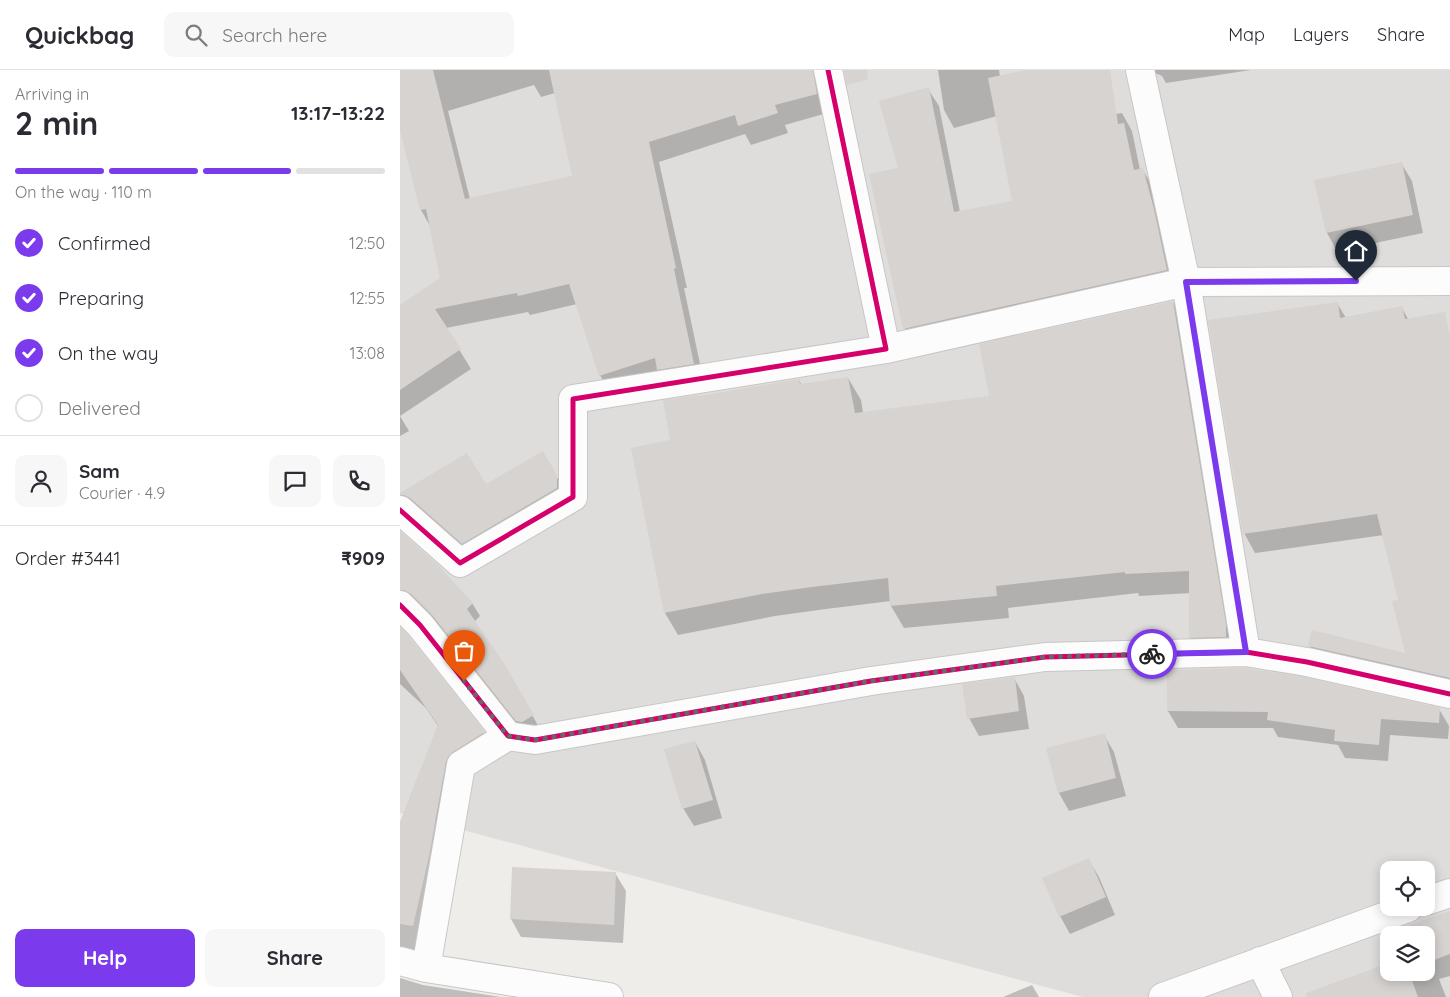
<!DOCTYPE html>
<meta charset="utf-8">
<style>
:root{--surface:#fff;--page:#f7f7f7;--text:#2b2b33;--muted:#7c7c81;--line:#e1e1e2;--accent:#7c3aed}
body{margin:0;font-family:Quicksand,sans-serif;background:var(--page);color:var(--text);height:100vh;display:flex;flex-direction:column;font-size:19px;white-space:nowrap}
*{box-sizing:border-box;margin:0}
p{font-size:16px;color:var(--muted)}
.icon{flex:none;width:28px;height:28px;fill:none;stroke:currentColor;stroke-width:2;stroke-linecap:round;stroke-linejoin:round}
.map{position:relative;flex:1;overflow:hidden}
.drawer{display:flex;flex-direction:column;background:var(--surface);width:400px}
.drawer>*{flex:none}
.buttons{position:absolute;left:980px;top:791px;display:grid;gap:10px}
.buttons a{display:grid;place-items:center;width:55px;height:55px;border-radius:10px;background:var(--surface);box-shadow:0 2px 12px #0003;font-size:25px}
.pin{position:absolute;display:grid;place-items:center;width:42px;height:42px;color:#fff;margin:-51px -21px;border-radius:50% 50% 50% 0;rotate:-45deg;box-shadow:0 0 5px #0007}
.pin .icon{rotate:45deg}
.courier{position:absolute;display:grid;place-items:center;width:50px;height:50px;margin:-25px;border:4px solid #7c3aed;border-radius:50%;background:#fff;color:#222;box-shadow:0 1px 6px #0007}
.overview em{font-style:normal;font-weight:700}
.overview div{display:flex;flex-direction:column-reverse}
.overview{display:flex;align-items:center;justify-content:space-between;height:85px;padding:0 15px}
h1{font-size:32px;font-weight:700;line-height:38px}
.bar{display:grid;grid-template-columns:repeat(4,1fr);gap:8px 5px;align-content:center;height:60px;padding:0 15px}
.bar i{height:6px;border-radius:4px;background:var(--line)}
.bar .active{background:var(--accent)}
.bar p{grid-column:span 4}
.line{display:flex;align-items:center;gap:12px;padding:0 15px;border-top:1px solid var(--line)}
.line div{flex:1}
.round{display:grid;place-items:center;flex:none;width:52px;height:52px;border-radius:10px;background:var(--page)}
ol{padding:0 15px;list-style:none}
li{display:flex;align-items:center;gap:15px;height:55px}
li p{margin-inline-start:auto}
li .icon{padding:5px;border-radius:50%;background:var(--accent);color:#fff;stroke-width:4}
li:last-child{color:var(--muted)}
li i{width:28px;height:28px;border:2px solid var(--line);border-radius:50%}
.primary-button{display:flex;gap:10px;margin-top:auto;padding:10px 15px}
.primary-button a{flex:1;height:58px;border-radius:10px;background:var(--accent);color:#fff;font-size:20px;font-weight:700;line-height:58px;text-align:center}
.primary-button a+a{background:var(--page);color:var(--text)}
header{display:flex;align-items:center;gap:30px;box-sizing:border-box;height:70px;padding:0 25px;background:var(--surface);border-bottom:1px solid var(--line)}
header strong{font-size:24px}
nav{display:flex;gap:28px;margin-inline-start:auto;font-size:18px}
.search{width:350px;height:45px;background:var(--page);display:flex;align-items:center;gap:12px;box-sizing:border-box;padding:0 18px;border-radius:10px;color:var(--muted);font-size:19px}
main{display:flex;flex:1;min-height:0}
.map>svg:first-child{display:block}
.residential{fill:#dedddb;fill-rule:evenodd}
.shadow{fill:#0003;fill-rule:evenodd}
.building{fill:#d6d3d1}
.lines{fill:none;stroke-linecap:round;stroke-linejoin:round}
.minor-casing{stroke:#c8c7c6;stroke-width:30}
.minor{stroke:#fdfcfc;stroke-width:28}
.cycleway-casing{stroke:#fff;stroke-width:8}
.cycleway{stroke:#d6006c;stroke-width:5}
.done{stroke:#696867;stroke-width:5;stroke-dasharray:0 9}
.route{stroke:#7c3aed;stroke-width:6}
</style>
<header>
<strong>Quickbag</strong>
<div class="search"><svg class="icon" aria-label="search" viewBox="0 0 24 24"><circle cx="10" cy="10" r="6"/><path d="M15 15l6 6"/></svg>Search here</div>
<nav><a>Map</a><a>Layers</a><a>Share</a></nav>
</header>
<main>
<section class="drawer">
<div class="overview"><div><h1>2 min</h1><p>Arriving in</p></div><em>13:17–13:22</em></div>
<div class="bar"><i class="active"></i><i class="active"></i><i class="active"></i><i></i><p>On the way · 110 m</p></div>
<ol>
<li><svg class="icon" aria-label="check" viewBox="0 0 24 24"><path d="M5 12l5 5 9-10"/></svg>Confirmed<p>12:50</p></li>
<li><svg class="icon" aria-label="check" viewBox="0 0 24 24"><path d="M5 12l5 5 9-10"/></svg>Preparing<p>12:55</p></li>
<li><svg class="icon" aria-label="check" viewBox="0 0 24 24"><path d="M5 12l5 5 9-10"/></svg>On the way<p>13:08</p></li>
<li><i></i>Delivered</li>
</ol>
<div class="line" style="height:90px"><a class="round"><svg class="icon" aria-label="person" viewBox="0 0 24 24"><circle cx="12" cy="8" r="4"/><path d="M4 21q1-7 8-7t8 7"/></svg></a><div><b>Sam</b><p>Courier · 4.9</p></div><a class="round"><svg class="icon" aria-label="chat" viewBox="0 0 24 24"><path d="M4 5h16v11H9l-5 4z"/></svg></a><a class="round"><svg class="icon" aria-label="phone" viewBox="0 0 24 24"><path d="M5 4h4l2 5-3 2q2 4 5 5l2-3 5 2v4C11 20 4 13 5 4z"/></svg></a></div>
<div class="line" style="height:65px"><div>Order #3441</div><b>₹909</b></div>
<div class="primary-button"><a>Help</a><a>Share</a></div>
</section>
<div class="map">
<svg width="1050" height="927" viewBox="0 0 1050 927">
<rect width="100%" height="100%" fill="#efedea"/>
<path class="residential" d="M 0,0 L 1050,0 L 1050,927 L 683,927 L 0,743 ZM 989,800 L 1026,800 L 1026,838 L 989,838 ZM 989,865 L 1026,865 L 1026,902 L 989,902 Z"/>
<path class="shadow" d="M 0,0 L 422,0 L 427,43 L 385,55 L 388,63 L 351,75 L 345,64 L 259,92 L 287,218 L 284,218 L 304,313 L 211,325 L 200,305 L 177,234 L 130,245 L 128,242 L 46,258 L 71,299 L 0,346 L 9,361 L 0,366 L 0,236 L 41,209 L 30,156 L 21,140 L 0,55 ZM 134,15 L 141,27 L 155,23 L 174,107 L 70,129 L 48,41 Z
M 538,0 L 599,0 L 600,7 L 632,0 L 709,0 L 715,44 L 722,43 L 732,61 L 740,100 L 742,99 L 753,117 L 777,218 L 515,276 L 505,258 L 499,99 L 528,19 L 539,36 L 560,142 L 614,132 L 597,46 L 554,58 L 544,40 Z
M 752,0 L 851,0 L 766,13 L 762,6 L 753,2 Z
M 1001,93 L 1012,111 L 1023,163 L 937,181 L 927,163 L 916,111 Z
M 773,232 L 785,254 L 838,578 L 803,590 L 790,567 L 791,523 L 739,526 L 738,523 L 608,538 L 609,548 L 504,558 L 491,536 L 491,531 L 426,539 L 375,546 L 278,565 L 265,543 L 271,371 L 300,327 L 399,310 L 402,316 L 448,308 L 461,330 L 463,343 L 591,327 Z
M 937,233 L 946,248 L 1002,238 L 1008,249 L 1050,288 L 1050,620 L 918,591 L 910,576 L 1010,585 L 1000,531 L 984,465 L 855,483 L 844,463 Z
M 143,383 L 167,425 L 73,491 L 0,428 L 0,425 L 86,416 Z
M 0,463 L 72,533 L 80,546 L 74,552 L 104,595 L 140,659 L 125,664 L 41,558 L 20,537 L 0,535 Z
M 0,559 L 84,663 L 91,676 L 60,695 L 14,889 L 0,891 L 0,753 L 38,656 L 26,638 L 0,614 Z
M 614,608 L 624,626 L 629,659 L 579,666 L 569,648 Z
M 1039,639 L 1049,656 L 1048,669 L 990,665 L 988,691 L 945,688 L 938,675 L 878,667 L 873,658 L 778,658 L 768,641 Z
M 704,665 L 714,682 L 726,726 L 669,741 L 659,723 Z
M 295,672 L 305,690 L 322,748 L 294,756 L 283,738 Z
M 688,789 L 699,807 L 715,845 L 670,864 L 660,846 Z
M 113,798 L 215,803 L 226,821 L 223,873 L 121,867 L 111,849 Z
M 1050,851 L 1050,906 L 1039,909 L 1046,927 L 964,927 L 989,902 L 1026,902 L 1026,865 L 1003,865 Z
M 0,908 L 23,915 L 101,927 L 0,927 Z
M 632,915 L 639,927 L 603,927 Z"/>
<path class="building" d="M 0,0 L 33,0 L 65,129 L 172,106 L 149,0 L 413,0 L 417,24 L 375,35 L 378,43 L 338,56 L 335,45 L 249,72 L 276,198 L 274,199 L 294,294 L 257,300 L 255,288 L 199,306 L 169,214 L 118,226 L 117,223 L 35,239 L 61,279 L 0,320 L 0,235 L 40,208 L 26,139 L 20,140 L 0,60 Z
M 444,0 L 467,0 L 468,9 L 447,15 Z
M 626,0 L 710,0 L 718,54 L 724,53 L 734,100 L 743,98 L 754,139 L 767,200 L 503,259 L 485,178 L 469,104 L 498,98 L 479,31 L 529,17 L 554,142 L 612,131 L 588,8 Z
M 1002,92 L 1013,145 L 926,163 L 914,110 Z
M 773,231 L 826,554 L 826,567 L 789,568 L 789,501 L 725,504 L 725,502 L 596,516 L 597,526 L 490,536 L 488,508 L 412,517 L 362,524 L 264,543 L 231,378 L 270,370 L 263,330 L 300,325 L 300,326 L 399,309 L 400,314 L 448,307 L 455,343 L 589,326 L 579,274 Z
M 938,232 L 940,248 L 1002,236 L 1005,249 L 1045,242 L 1050,268 L 1050,608 L 908,576 L 912,560 L 1005,583 L 992,531 L 998,530 L 977,444 L 843,464 L 808,250 Z
M 143,381 L 157,405 L 157,418 L 62,474 L 10,428 L 4,425 L 0,425 L 0,423 L 67,383 L 86,414 Z
M 0,461 L 37,494 L 73,533 L 67,539 L 105,595 L 134,645 L 122,652 L 116,651 L 32,545 L 11,524 L 4,520 L 0,520 Z
M 0,557 L 8,565 L 85,662 L 53,682 L 48,687 L 46,692 L 29,786 L 13,856 L 0,854 L 0,752 L 38,655 L 0,600 Z
M 845,598 L 904,607 L 1040,638 L 1039,653 L 981,649 L 979,675 L 934,671 L 935,660 L 867,650 L 868,642 L 767,641 L 767,600 Z
M 615,607 L 619,641 L 567,649 L 562,614 Z
M 705,663 L 716,708 L 658,723 L 646,678 Z
M 295,671 L 313,730 L 282,739 L 264,679 Z
M 689,788 L 706,827 L 659,847 L 642,808 Z
M 112,797 L 216,802 L 214,855 L 110,849 Z
M 1050,841 L 1050,884 L 1026,893 L 1026,865 L 1002,865 L 999,859 Z
M 989,893 L 989,902 L 1009,902 L 1018,927 L 907,927 L 906,923 Z"/>
<g class="lines">
<g class="minor-casing">
<path id="minor" d="M 740,0 L 786,212 L 846,582
M 486,279 L 786,212 L 1050,211
M 0,440 L 60,493 L 173,427 L 173,329 L 486,279 L 428,0
M 0,535 L 20,555 L 108,666 L 135,670 L 471,611 L 645,587 L 846,582 L 907,592 L 1050,624
M 1026,831 L 1050,823
M 0,891 L 26,898 L 209,927
M 860,891 L 878,927
M 26,898 L 61,695 L 108,666
M 763,927 L 1008,838"/>
</g>
<use href="#minor" class="minor"/>
<g class="cycleway-casing">
<path id="cycleway" d="M 0,440 L 60,493 L 173,427 L 173,329 L 486,279 L 428,0
M 0,535 L 20,555 L 108,666 L 135,670 L 471,611 L 645,587 L 846,582 L 907,592 L 1050,624"/>
</g>
<use href="#cycleway" class="cycleway"/>
</g>
<g class="lines">
<path class="done" d="M 64,611 L 108,666 L 135,670 L 470,611 L 645,587 L 752,584"/>
<path class="route" d="M 752,584 L 846,582 L 786,212 L 956,211"/>
</g>
</svg>
<div class="buttons">
<a><svg class="icon" aria-label="locate" viewBox="0 0 24 24"><circle cx="12" cy="12" r="6"/><path d="M12 2v4M12 18v4M2 12h4M18 12h4"/></svg></a>
<a><svg class="icon" aria-label="layers" viewBox="0 0 24 24"><path d="M12 4l9 5-9 5-9-5zM3 14l9 5 9-5"/></svg></a>
</div>
<div class="pin" style="left:64px;top:611px;background:#ea580c"><svg class="icon" aria-label="bag" viewBox="0 0 24 24"><path d="M5 8h14l-1 12H6zM9 8a3 3 0 0 1 6 0"/></svg></div>
<div class="pin" style="left:956px;top:211px;background:#1f2937"><svg class="icon" aria-label="home" viewBox="0 0 24 24"><path d="M3 11l9-7 9 7M6 9v11h12V9"/></svg></div>
<div class="courier" style="left:752px;top:584px"><svg class="icon" aria-label="bike" viewBox="0 0 24 24"><circle cx="6" cy="16" r="4"/><circle cx="18" cy="16" r="4"/><path d="M6 16l4-8h5l3 8M10 8l3 8H6M13 5h3"/></svg></div>
</div>
</main>
